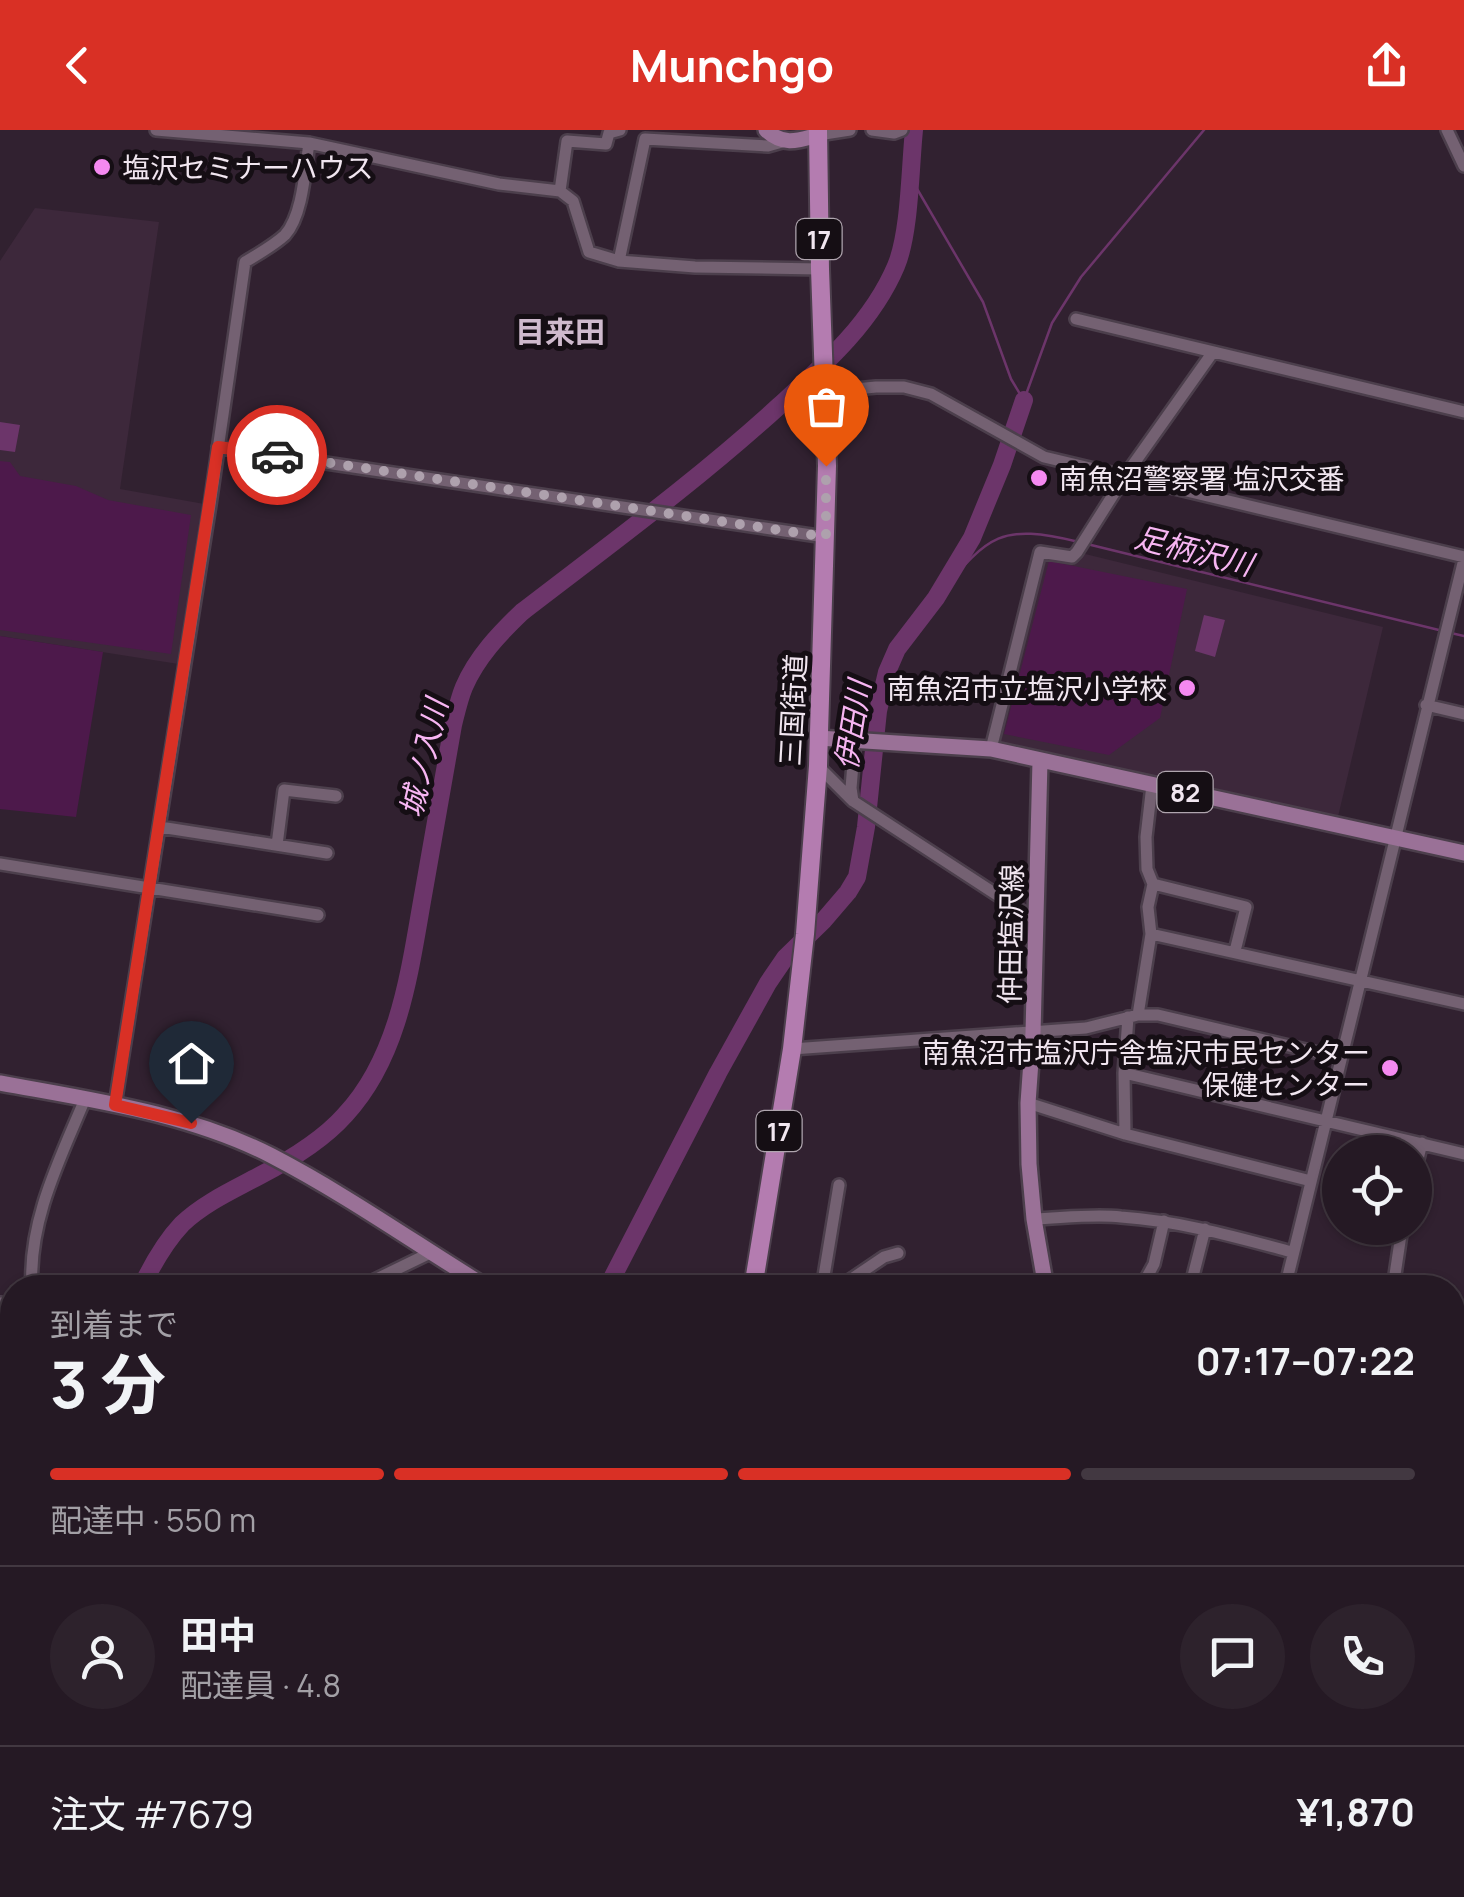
<!DOCTYPE html>
<html lang="ja">
<meta charset="utf-8">
<style>
:root{--surface:#251924;--page:#2d222c;--text:#f1f3f6;--muted:#a3a0a6;--line:#423841;--accent:#d93025}
body{margin:0;font-family:Manrope,"Noto Sans JP",sans-serif;background:var(--page);color:var(--text);height:100vh;display:flex;flex-direction:column;font-size:38px;white-space:nowrap}
*{box-sizing:border-box;margin:0}
p{font-size:32px;color:var(--muted)}
.icon{flex:none;width:55px;height:55px;fill:none;stroke:currentColor;stroke-width:2;stroke-linecap:round;stroke-linejoin:round}
.map{position:relative;flex:1;overflow:hidden}
.side{position:absolute;left:0px;top:1145px;width:1465px;height:622px;display:flex;flex-direction:column;background:var(--surface);border-radius:40px 40px 0 0;box-shadow:0 2px 8px #0004,0 0 0 2px var(--line)}
.side>*{flex:none}
.fabs{position:absolute;left:1322px;top:1005px;display:grid;gap:20px}
.fabs a{display:grid;place-items:center;width:110px;height:110px;border-radius:50%;background:var(--surface);box-shadow:0 2px 8px #0004,0 0 0 2px var(--line);font-size:50px}
.pin{position:absolute;display:grid;place-items:center;width:85px;height:85px;color:#fff;margin:-102px -42px;border-radius:50% 50% 50% 0;rotate:-45deg;box-shadow:0 0 10px #0007}
.pin .icon{rotate:45deg}
.courier{position:absolute;display:grid;place-items:center;width:100px;height:100px;margin:-50px;border:8px solid #d93025;border-radius:50%;background:#fff;color:#222;box-shadow:0 2px 12px #0007}
.headline em{font-style:normal;font-weight:700}
.headline div{display:flex;flex-direction:column-reverse}
.headline{display:flex;align-items:center;justify-content:space-between;height:170px;padding:0 50px}
h1{font-size:65px;font-weight:700;line-height:75px}
.bar{display:grid;grid-template-columns:repeat(4,1fr);gap:15px 10px;align-content:center;height:120px;padding:0 50px}
.bar i{height:12px;border-radius:8px;background:var(--line)}
.bar .active{background:var(--accent)}
.bar p{grid-column:span 4}
.line{display:flex;align-items:center;gap:25px;padding:0 50px;border-top:2px solid var(--line)}
.line div{flex:1}
.round{display:grid;place-items:center;flex:none;width:105px;height:105px;border-radius:52px;background:var(--page)}
header{display:flex;justify-content:space-between;align-items:center;height:130px;padding:0 50px;background:var(--accent);color:#fff;font-size:45px;font-weight:700}
.map>svg:first-child{display:block}
.built{fill:#3d283b}
.grass{fill:#4d194b}
.park{fill:url(#park-crowns)}
.water{fill:#6c356a}
.lines{fill:none;stroke-linecap:round;stroke-linejoin:round}
.stream{stroke:#6c356a;stroke-width:2.5}
.river{stroke:#6c356a;stroke-width:18}
.minor-casing{stroke:#4c3f4c;stroke-width:16}
.major-casing{stroke:#4c3f4c;stroke-width:20}
.highway-casing{stroke:#4c3f4c;stroke-width:22}
.minor{stroke:#746172;stroke-width:11}
.major{stroke:#9a7197;stroke-width:15}
.highway{stroke:#b47cb0;stroke-width:18}
.rail{stroke:#a194a0;stroke-width:2.5;stroke-dasharray:12 12;stroke-linecap:butt}
.done{stroke:#aea1ad;stroke-width:10;stroke-dasharray:0 18}
.route{stroke:#d93025;stroke-width:12}
.poi-dot{fill:#f489f0;stroke:#150e14;stroke-width:4}
.labels{text-anchor:middle;dominant-baseline:central;stroke-width:10;stroke-linejoin:round;paint-order:stroke}
.shield{fill:#150e14;stroke:#afa5ae;stroke-width:2.5}
.shield-label{font-size:25px;font-weight:bold;fill:#f1e6f0}
.poi-label{font-size:28px;fill:#f1e6f0;stroke:#150e14;text-anchor:start}
.street-label{font-size:28px;fill:#f1e6f0;stroke:#150e14}
.neighbourhood-label{font-size:30px;font-weight:bold;fill:#cfbacd;stroke:#150e14}
.water-label{font-size:30px;font-style:italic;fill:#f7b5f2;stroke:#150e14}
</style>
<header><svg class="icon" aria-label="back" viewBox="0 0 24 24"><path d="M15 5l-7 7 7 7"/></svg>Munchgo<svg class="icon" aria-label="share" viewBox="0 0 24 24"><path d="M12 15V3M7 8l5-5 5 5M5 13v7h14v-7"/></svg></header>
<div class="map">
<svg width="1464" height="1767" viewBox="0 0 1464 1767">
<defs>
<pattern id="park-crowns" width="20" height="18" patternUnits="userSpaceOnUse" patternTransform="scale(2.5)"><rect width="20" height="18" fill="#4d194b"/><path d="M2 6a3 3 0 1 1 6 0M12 15a3 3 0 1 1 6 0" fill="none" stroke="#673a65"/></pattern>
</defs>
<rect width="100%" height="100%" fill="#312130"/>
<path class="built" d="M 35,78 L 159,92 L 120,359 L 210,375 L 185,535 L 0,506 L 0,131 Z
M 1040,422 L 1077,422 L 1383,497 L 1336,695 L 991,619 Z"/>
<path class="grass" d="M 0,331 L 10,332 L 20,346 L 76,356 L 108,370 L 191,385 L 171,524 L 0,500 Z
M 1049,431 L 1187,459 L 1160,588 L 1109,625 L 1004,604 Z
M 0,506 L 103,522 L 76,687 L 0,679 Z"/>
<path class="park" d="M 1457,1290 L 1464,1293 L 1463,1394 L 1453,1390 L 1452,1302 Z"/>
<path class="water" d="M 0,292 L 20,295 L 15,322 L 0,320 Z
M 1204,485 L 1225,490 L 1215,527 L 1195,521 Z"/>
<g class="lines">
<path class="stream" d="M 909,45 L 983,172 L 1011,249 L 1023,269
M 1024,270 L 1052,193 L 1081,147 L 1204,0
M 1087,414 L 1443,501
M 936,468 C 988,407 997,392 1079,412
M 1451,503 L 1464,506"/>
<path class="river" d="M 141,1158 C 152,1135 165,1112 182,1094 C 204,1073 233,1060 259,1046 C 290,1030 322,1011 345,985 C 401,925 410,837 424,760 C 434,705 443,650 453,595 C 456,583 459,569 464,557 C 477,527 499,504 522,482 C 609,415 698,350 779,276 C 823,236 872,193 896,136 C 910,103 910,38 914,0
M 607,1158 L 718,943 L 768,853 L 785,828 L 824,790 L 848,762 L 857,747 L 866,697 L 878,581 L 887,542 L 897,519 L 936,468 L 972,408 L 1002,335 L 1024,270
M 0,1611 L 12,1591
M 365,1767 L 370,1755"/>
<g class="minor-casing">
<path id="minor" d="M 872,0 L 894,3 L 902,0
M 1447,0 L 1464,36
M 818,5 L 850,0
M 309,13 L 499,54 L 560,61 L 573,71 L 589,122 L 619,131 L 695,137 L 820,139
M 560,61 L 567,11 L 606,14 L 609,3 L 620,0
M 619,131 L 645,9 L 768,16 L 782,12
M 1076,189 L 1464,282
M 825,262 L 876,257 L 904,257 L 931,264 L 1044,327 L 1464,427
M 218,317 L 825,407
M 1426,575 L 1464,584
M 991,619 L 1040,422 L 1072,427 L 1077,422 L 1125,346 L 1213,222
M 818,636 L 853,671 L 1034,789
M 853,671 L 851,658 L 855,610
M 160,697 L 327,723
M 277,715 L 284,660 L 336,666
M 0,734 L 318,785
M 1153,754 L 1246,777 L 1235,821
M 1151,804 L 1464,874
M 1138,885 L 1151,804 L 1148,777 L 1153,754 L 1147,739 L 1146,707 L 1152,655
M 792,919 L 1086,898 L 1138,885 L 1158,885 L 1340,928
M 1124,943 L 1464,1024
M 1028,973 L 1125,1004 L 1311,1051
M 115,975 L 210,375 L 245,132 C 258,124 273,116 285,105 C 303,85 305,39 309,13 L 156,0
M 1125,1004 L 1124,943 L 1128,887
M 1415,1041 L 1422,1013
M 1034,1089 C 1063,1088 1093,1084 1121,1087 C 1180,1091 1236,1107 1292,1122
M 32,1158 C 28,1091 60,1029 85,969
M 358,1158 L 430,1123
M 822,1158 L 839,1055
M 832,1158 L 850,1150 L 884,1127 L 898,1123
M 1141,1158 L 1154,1134 L 1164,1091
M 1190,1158 L 1205,1099
M 1285,1158 L 1464,429
M 1393,1158 L 1402,1098
M 0,1173 L 12,1175
M 0,1312 L 12,1281
M 0,1425 L 12,1430
M 1452,1641 L 1464,1644
M 1124,1755 L 1146,1767
M 127,1767 L 131,1755
M 461,1767 L 466,1755
M 727,1767 L 728,1755
M 1171,1767 L 1173,1755
M 1273,1767 L 1279,1755
M 1345,1767 L 1348,1755"/>
</g>
<g class="major-casing">
<path id="major" d="M 766,0 C 783,16 797,11 818,5
M 818,608 L 991,619 L 1464,723
M 1040,631 L 1033,903 L 1028,973 L 1029,1034 L 1034,1089 L 1046,1158
M 0,953 C 92,970 188,983 272,1026 C 347,1065 416,1114 488,1158
M 1452,1221 L 1464,1225
M 1040,1767 L 1041,1755"/>
</g>
<g class="highway-casing">
<path id="highway" d="M 753,1158 L 792,919 L 805,804 L 818,636 L 827,336 L 820,139 L 818,0
M 648,1767 L 650,1755"/>
</g>
<use href="#minor" class="minor"/>
<use href="#major" class="major"/>
<use href="#highway" class="highway"/>
<path class="rail" d="M 1452,1441 L 1464,1414
M 1452,1474 L 1464,1450
M 1322,1767 L 1326,1755"/>
</g>
<g class="lines">
<path class="done" d="M 277,325 L 826,407 L 826,336"/>
<path class="route" d="M 191,993 L 115,975 L 218,317 L 277,325"/>
</g>
<g class="poi-dot">
<circle cx="102" cy="37" r="10"/>
<circle cx="1039" cy="348" r="10"/>
<circle cx="1187" cy="558" r="10"/>
<circle cx="1390" cy="938" r="10"/>
</g>
<g class="labels">
<g class="shield">
<rect x="796.5" y="89" width="45" height="40" rx="8"/>
<rect x="1157.5" y="642" width="55" height="40" rx="8"/>
<rect x="756.5" y="981" width="45" height="40" rx="8"/>
</g>
<g class="shield-label">
<text x="819" y="109">17</text>
<text x="1185" y="662">82</text>
<text x="779" y="1001">17</text>
</g>
<g class="poi-label">
<text x="122" y="37">塩沢セミナーハウス</text>
<text x="1059" y="348">南魚沼警察署 塩沢交番</text>
<text x="1167" y="558" text-anchor="end">南魚沼市立塩沢小学校</text>
<text x="1370" y="922" text-anchor="end">南魚沼市塩沢庁舎塩沢市民センター<tspan x="1370" dy="32">保健センター</tspan></text>
</g>
<g class="street-label">
<text transform="translate(792 580) rotate(-87)">三国街道</text>
<text transform="translate(1010 804) rotate(-89)">仲田塩沢線</text>
</g>
<g class="neighbourhood-label">
<text x="560" y="201">目来田</text>
</g>
<g class="water-label">
<text transform="translate(1194 420) rotate(14)">足柄沢川</text>
<text transform="translate(852 595) rotate(-81)">伊田川</text>
<text transform="translate(423 628) rotate(-77)">城ノ入川</text>
</g>
</g>
</svg>
<div class="fabs">
<a><svg class="icon" aria-label="locate" viewBox="0 0 24 24"><circle cx="12" cy="12" r="6"/><path d="M12 2v4M12 18v4M2 12h4M18 12h4"/></svg></a>
</div>
<div class="pin" style="left:826px;top:336px;background:#ea580c"><svg class="icon" aria-label="bag" viewBox="0 0 24 24"><path d="M5 8h14l-1 12H6zM9 8a3 3 0 0 1 6 0"/></svg></div>
<div class="pin" style="left:191px;top:993px;background:#1f2937"><svg class="icon" aria-label="home" viewBox="0 0 24 24"><path d="M3 11l9-7 9 7M6 9v11h12V9"/></svg></div>
<div class="courier" style="left:277px;top:325px"><svg class="icon" aria-label="car" viewBox="0 0 24 24"><path d="M5 17H2v-5l4-1 3-4h7l3 4 3 1v5h-3M9 17h6M6 11h13"/><circle cx="7" cy="17" r="2"/><circle cx="17" cy="17" r="2"/></svg></div>
<section class="side">
<div class="headline"><div><h1>3 分</h1><p>到着まで</p></div><em>07:17–07:22</em></div>
<div class="bar"><i class="active"></i><i class="active"></i><i class="active"></i><i></i><p>配達中 · 550 m</p></div>
<div class="line" style="height:180px"><a class="round"><svg class="icon" aria-label="person" viewBox="0 0 24 24"><circle cx="12" cy="8" r="4"/><path d="M4 21q1-7 8-7t8 7"/></svg></a><div><b>田中</b><p>配達員 · 4.8</p></div><a class="round"><svg class="icon" aria-label="chat" viewBox="0 0 24 24"><path d="M4 5h16v11H9l-5 4z"/></svg></a><a class="round"><svg class="icon" aria-label="phone" viewBox="0 0 24 24"><path d="M5 4h4l2 5-3 2q2 4 5 5l2-3 5 2v4C11 20 4 13 5 4z"/></svg></a></div>
<div class="line" style="height:130px"><div>注文 #7679</div><b>¥1,870</b></div>
</section>
</div>
